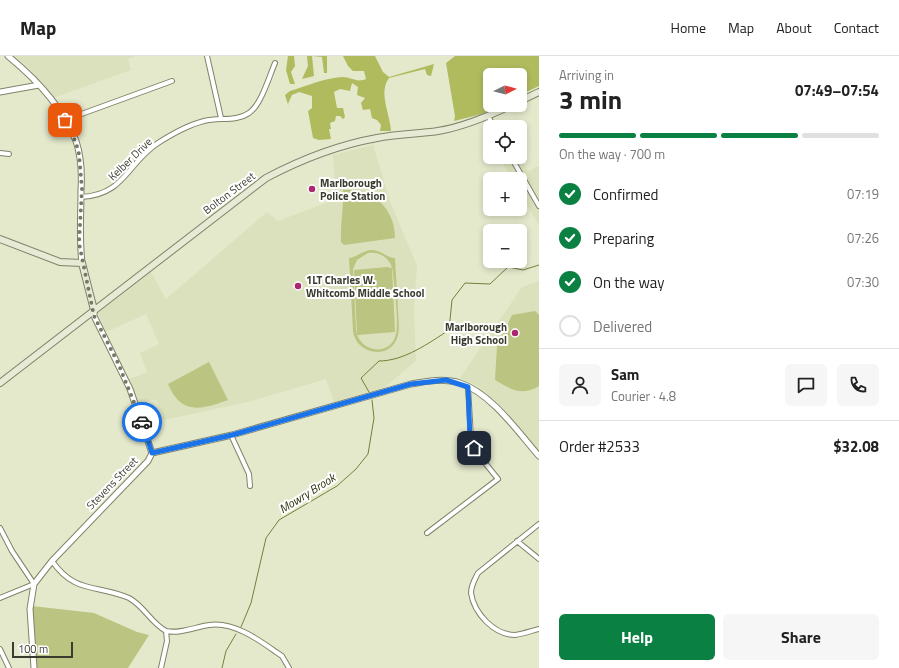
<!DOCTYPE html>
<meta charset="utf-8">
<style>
:root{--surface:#fff;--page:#f6f6f6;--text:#222;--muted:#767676;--line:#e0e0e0;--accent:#0b8043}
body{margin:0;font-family:"Titillium Web",sans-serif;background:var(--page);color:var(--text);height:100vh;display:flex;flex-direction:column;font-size:15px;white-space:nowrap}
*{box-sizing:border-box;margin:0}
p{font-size:13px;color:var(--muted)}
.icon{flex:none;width:22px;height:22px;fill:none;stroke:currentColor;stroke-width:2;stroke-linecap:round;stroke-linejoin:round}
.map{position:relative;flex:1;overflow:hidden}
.panel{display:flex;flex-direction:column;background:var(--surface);width:360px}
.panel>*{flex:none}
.needle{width:26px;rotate:84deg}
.fabs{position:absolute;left:483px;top:12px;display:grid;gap:8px}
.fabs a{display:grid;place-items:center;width:44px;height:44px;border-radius:6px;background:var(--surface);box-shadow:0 2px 6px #0003;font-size:20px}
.scale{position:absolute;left:12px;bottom:10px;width:61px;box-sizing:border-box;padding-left:4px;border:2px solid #3a3c30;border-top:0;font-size:11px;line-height:14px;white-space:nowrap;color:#3a3c30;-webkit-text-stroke:3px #fff;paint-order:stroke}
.pin{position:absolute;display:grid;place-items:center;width:34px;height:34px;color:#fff;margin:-17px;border-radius:8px;box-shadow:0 2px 6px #0006}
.courier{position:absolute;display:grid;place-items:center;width:40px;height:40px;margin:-20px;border:3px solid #1a73e8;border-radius:50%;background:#fff;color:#222;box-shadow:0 1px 5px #0007}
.overview em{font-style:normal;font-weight:700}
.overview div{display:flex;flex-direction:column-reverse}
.overview{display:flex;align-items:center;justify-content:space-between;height:68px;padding:0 20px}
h1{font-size:26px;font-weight:700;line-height:30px}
.bar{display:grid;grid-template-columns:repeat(4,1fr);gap:6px 4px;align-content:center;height:48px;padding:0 20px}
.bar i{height:5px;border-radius:3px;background:var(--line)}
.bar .selected{background:var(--accent)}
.bar p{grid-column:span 4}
.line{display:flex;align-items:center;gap:10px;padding:0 20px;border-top:1px solid var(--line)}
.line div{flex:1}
.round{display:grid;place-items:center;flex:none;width:42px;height:42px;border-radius:6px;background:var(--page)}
ol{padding:0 20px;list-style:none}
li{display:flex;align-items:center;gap:12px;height:44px}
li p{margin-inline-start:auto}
li .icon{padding:4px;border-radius:50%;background:var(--accent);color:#fff;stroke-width:4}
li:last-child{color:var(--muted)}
li i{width:22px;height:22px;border:2px solid var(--line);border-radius:50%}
.primary-button{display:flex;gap:8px;margin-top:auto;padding:8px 20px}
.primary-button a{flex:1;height:46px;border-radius:6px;background:var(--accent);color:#fff;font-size:16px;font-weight:700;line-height:46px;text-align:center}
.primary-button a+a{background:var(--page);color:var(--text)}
header{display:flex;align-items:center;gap:24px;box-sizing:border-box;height:56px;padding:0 20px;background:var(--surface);border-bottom:1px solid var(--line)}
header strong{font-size:19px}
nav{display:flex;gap:22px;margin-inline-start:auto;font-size:14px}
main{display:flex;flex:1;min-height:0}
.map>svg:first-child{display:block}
.built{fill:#dbe1bc}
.green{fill:#bbc480;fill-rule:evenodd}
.forest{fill:#b0bb5e}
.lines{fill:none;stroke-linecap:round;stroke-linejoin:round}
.stream{stroke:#777e3a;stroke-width:1}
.minor-casing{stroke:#7f8368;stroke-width:6}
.tertiary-casing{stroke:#7f8368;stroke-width:7}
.secondary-casing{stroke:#7f8368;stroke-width:8}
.minor{stroke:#fff;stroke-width:4}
.tertiary{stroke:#fff;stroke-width:5}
.secondary{stroke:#e7ead5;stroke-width:6}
.done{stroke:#767967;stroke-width:4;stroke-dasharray:0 7.2}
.route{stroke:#1a73e8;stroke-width:5}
.poi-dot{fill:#ac276f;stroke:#fff;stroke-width:1.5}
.labels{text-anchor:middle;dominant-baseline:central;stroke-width:4;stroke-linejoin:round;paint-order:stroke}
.street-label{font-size:11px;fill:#3a3c30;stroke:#fff}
.poi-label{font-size:11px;font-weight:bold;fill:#3a3c30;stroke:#fff;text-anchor:start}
.water-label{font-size:12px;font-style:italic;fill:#2c2f07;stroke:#fff}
</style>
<header>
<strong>Map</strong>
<nav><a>Home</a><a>Map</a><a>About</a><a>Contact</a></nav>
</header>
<main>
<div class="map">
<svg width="539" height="612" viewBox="0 0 539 612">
<rect width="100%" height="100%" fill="#e4e9cc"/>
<path class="built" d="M 14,0 L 135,0 L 128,3 L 131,14 L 53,42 L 28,11 Z
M 373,89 L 391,148 L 417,210 L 414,252 L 416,305 L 385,331 L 334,346 L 326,323 L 248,346 L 164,364 L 156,343 L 139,348 L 129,323 L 147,316 L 140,297 L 159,288 L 146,258 L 106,276 L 98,257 L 151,216 L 166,243 L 267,156 L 278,165 L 336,143 L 333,99 Z
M 499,101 L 520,101 L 528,115 L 539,110 L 539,169 L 520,137 L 520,123 L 512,123 Z
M 539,225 L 539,395 L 493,343 L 479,331 L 460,322 L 522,231 Z"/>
<path class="green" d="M 343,134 C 372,132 395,152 395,182 L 344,189 L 341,186 C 340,169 344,152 343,134 Z
M 371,194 C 381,194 387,202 395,202 C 396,219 397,237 398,254 C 398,262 400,271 398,279 C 392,305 356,299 353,275 L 349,202 C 357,201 362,195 371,194 ZM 368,197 C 381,195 391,203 393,216 C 394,232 399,262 396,278 C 391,301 359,297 356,274 L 353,213 L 357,204 Z
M 387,211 L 392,212 L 395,276 L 357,279 L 354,214 Z
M 535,255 L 539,259 L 539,330 C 521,341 511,333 495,324 L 497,290 L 512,259 Z
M 209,306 L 228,344 C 201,354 181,359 168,328 Z
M 32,550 L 94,557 L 137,576 L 149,579 L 128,612 L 36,612 Z"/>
<path class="forest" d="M 288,0 L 294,0 L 295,10 L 291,16 L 295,28 L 290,28 L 286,14 Z
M 307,0 L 327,0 L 327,17 L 324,17 L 322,1 L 312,0 L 314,20 L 302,23 L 308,10 Z
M 343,0 L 375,0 L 383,16 L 389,21 L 434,8 L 431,20 L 427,19 L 425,13 L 389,22 C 378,37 390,57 391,75 L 380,75 L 381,69 L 377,64 L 372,62 L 370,53 L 363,54 L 361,47 L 365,42 L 357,39 L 358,31 L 352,27 L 350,35 L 340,33 L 334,36 L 337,52 L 343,52 L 345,61 L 343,63 L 340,60 L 336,60 L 335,65 L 330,67 L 331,73 L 329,73 L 331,83 L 319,84 L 313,82 L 308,55 L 312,52 L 312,40 L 299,36 L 292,39 L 288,48 L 290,55 L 285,39 L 290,35 C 307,30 324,22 342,21 C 352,21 356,27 366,23 L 364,15 L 353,15 L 348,10 Z
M 455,0 L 539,0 L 539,30 L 520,39 L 520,19 L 490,19 L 490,49 L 500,49 L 482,58 L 454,65 L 455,60 L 446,7 Z"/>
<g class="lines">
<path class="stream" d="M 369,336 L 361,322 L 379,305 C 404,305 429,287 449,274 L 452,244 L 465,227 L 490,228 L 508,211 L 523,214 L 539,209
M 241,571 L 251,547 L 266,482 L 279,464 L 337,430 L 356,413 L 368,398 L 374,362 L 372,344
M 222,612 L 226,595 L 236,578"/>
<g class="minor-casing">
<path id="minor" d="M 207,0 L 221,62
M 488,60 L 494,71
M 65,64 L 172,25
M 0,97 L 9,98
M 511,101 L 539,150
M 81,141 C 125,139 127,107 158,87 C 172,78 188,69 204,65 C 219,61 236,66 249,57 C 261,49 269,21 275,7
M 231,379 L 249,418 L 250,430
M 539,468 L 478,517 C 475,523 471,529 471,537 C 474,557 494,579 515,579 C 523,578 531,575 539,573
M 0,472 L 12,495 L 34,528 L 0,542
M 427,477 L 498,423 L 473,392 L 471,382 L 468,331
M 517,485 L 539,503
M 52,505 C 75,538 96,528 129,542 C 144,550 151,567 166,575 L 167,585 L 161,612
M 166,575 C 180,578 195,571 209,569 C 232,565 258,583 276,596 L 282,600 L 289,612
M 0,593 L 9,612"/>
</g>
<g class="tertiary-casing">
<path id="tertiary" d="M 8,0 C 35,22 63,52 76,85 C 81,100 82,118 81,134 C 81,159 79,181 82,207
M 0,36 L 39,29
M 94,254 L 94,260 L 130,333 L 152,397
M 34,612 L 30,553 L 34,528 L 52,505 L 148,405 L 152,397 L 232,379 L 411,328 C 427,325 444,322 460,327 C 491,337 518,376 539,400"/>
</g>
<g class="secondary-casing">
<path id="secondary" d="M 520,45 L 539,36
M 0,183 L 60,206 L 82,207 L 94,254
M 0,327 L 266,122 C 300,104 338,89 377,82 C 397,78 418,78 438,75 C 463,71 489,60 512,49"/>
</g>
<use href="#minor" class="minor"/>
<use href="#tertiary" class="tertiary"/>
<use href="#secondary" class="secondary"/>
</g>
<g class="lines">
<path class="done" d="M 65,64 L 76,87 L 79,98 L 82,133 L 79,187 L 94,260 L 118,307 L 142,366"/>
<path class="route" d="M 142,366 L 152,397 L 232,379 L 411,328 L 446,324 L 468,331 L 470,382 L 474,392"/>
</g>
<g class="poi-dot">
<circle cx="312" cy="133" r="4"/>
<circle cx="298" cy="230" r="4"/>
<circle cx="515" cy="277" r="4"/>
</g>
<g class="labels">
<g class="street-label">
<text transform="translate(130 103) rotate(-44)">Kelber Drive</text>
<text transform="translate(229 137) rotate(-37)">Bolton Street</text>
<text transform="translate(112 427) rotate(-46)">Stevens Street</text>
</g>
<g class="poi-label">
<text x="320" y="127">Marlborough<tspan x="320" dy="13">Police Station</tspan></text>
<text x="306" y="224">1LT Charles W.<tspan x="306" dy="13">Whitcomb Middle School</tspan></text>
<text x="507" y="271" text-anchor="end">Marlborough<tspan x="507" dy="13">High School</tspan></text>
</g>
<g class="water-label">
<text transform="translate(307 437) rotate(-32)">Mowry Brook</text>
</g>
</g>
</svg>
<div class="fabs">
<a><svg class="needle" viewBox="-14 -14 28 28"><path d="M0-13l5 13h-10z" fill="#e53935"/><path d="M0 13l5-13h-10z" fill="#767676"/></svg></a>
<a><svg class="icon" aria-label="locate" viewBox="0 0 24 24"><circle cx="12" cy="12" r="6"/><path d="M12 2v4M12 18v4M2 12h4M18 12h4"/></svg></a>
<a>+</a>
<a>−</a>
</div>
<div class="scale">100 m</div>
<div class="pin" style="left:65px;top:64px;background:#ea580c"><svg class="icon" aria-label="bag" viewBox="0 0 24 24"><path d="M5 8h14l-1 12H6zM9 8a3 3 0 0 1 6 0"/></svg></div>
<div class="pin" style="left:474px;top:392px;background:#1f2937"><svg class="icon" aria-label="home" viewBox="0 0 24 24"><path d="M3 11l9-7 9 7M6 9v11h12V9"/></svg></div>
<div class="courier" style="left:142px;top:366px"><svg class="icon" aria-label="car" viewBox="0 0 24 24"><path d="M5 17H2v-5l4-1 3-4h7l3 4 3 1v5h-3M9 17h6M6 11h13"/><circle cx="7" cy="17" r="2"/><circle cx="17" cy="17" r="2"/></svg></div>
</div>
<section class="panel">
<div class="overview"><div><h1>3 min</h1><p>Arriving in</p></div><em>07:49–07:54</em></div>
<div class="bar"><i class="selected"></i><i class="selected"></i><i class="selected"></i><i></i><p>On the way · 700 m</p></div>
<ol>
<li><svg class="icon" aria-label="check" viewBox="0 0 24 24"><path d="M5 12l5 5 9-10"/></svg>Confirmed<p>07:19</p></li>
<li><svg class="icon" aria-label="check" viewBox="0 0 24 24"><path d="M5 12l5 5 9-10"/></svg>Preparing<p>07:26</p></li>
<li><svg class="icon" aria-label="check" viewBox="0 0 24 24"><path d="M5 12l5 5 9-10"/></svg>On the way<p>07:30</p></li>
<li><i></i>Delivered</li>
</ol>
<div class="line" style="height:72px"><a class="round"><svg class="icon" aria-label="person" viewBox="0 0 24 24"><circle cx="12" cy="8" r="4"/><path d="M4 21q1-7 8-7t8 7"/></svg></a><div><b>Sam</b><p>Courier · 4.8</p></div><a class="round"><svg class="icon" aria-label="chat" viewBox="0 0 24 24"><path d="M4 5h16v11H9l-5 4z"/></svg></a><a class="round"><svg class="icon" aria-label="phone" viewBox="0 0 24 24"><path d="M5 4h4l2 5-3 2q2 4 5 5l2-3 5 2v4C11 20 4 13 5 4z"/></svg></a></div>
<div class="line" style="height:52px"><div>Order #2533</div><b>$32.08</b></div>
<div class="primary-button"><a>Help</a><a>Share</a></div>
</section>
</main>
